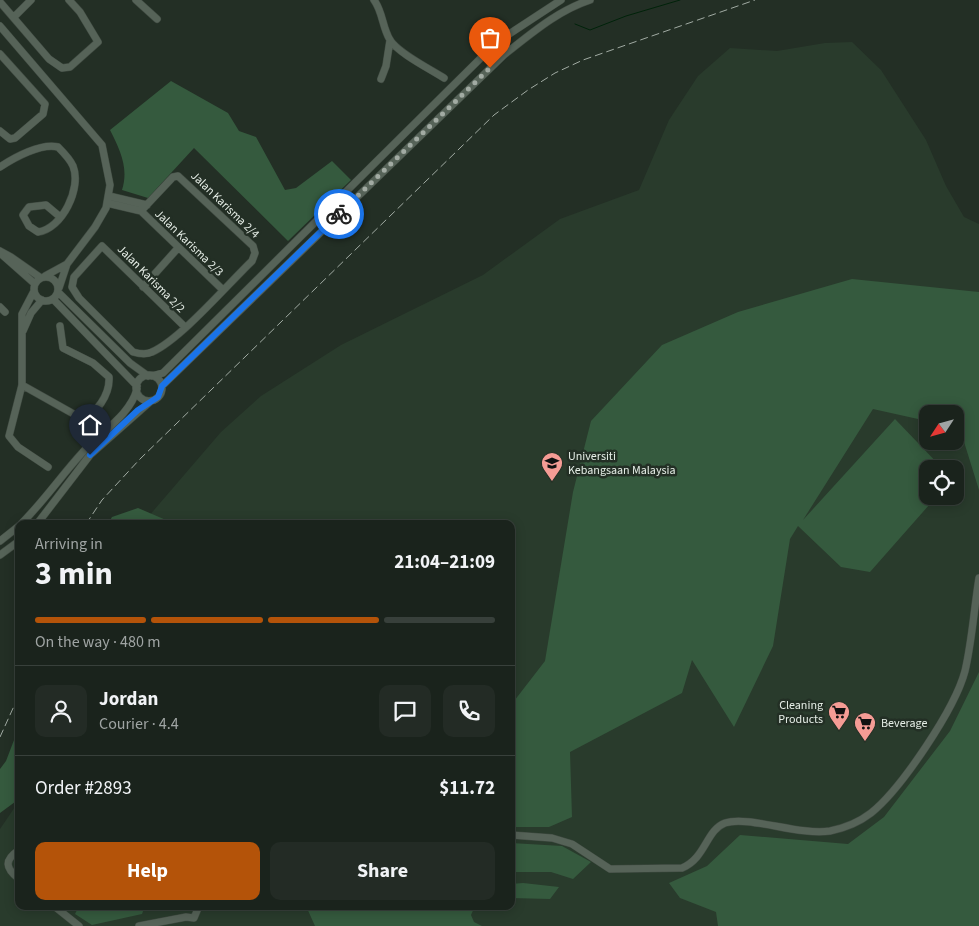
<!DOCTYPE html>
<meta charset="utf-8">
<style>
:root{--surface:#1a231c;--page:#232b25;--text:#f1f3f6;--muted:#9fa4a3;--line:#38403b;--accent:#b45309}
body{margin:0;font-family:"Source Sans 3",sans-serif;background:var(--page);color:var(--text);height:100vh;display:flex;flex-direction:column;font-size:19px;white-space:nowrap}
*{box-sizing:border-box;margin:0}
p{font-size:16px;color:var(--muted)}
.icon{flex:none;width:28px;height:28px;fill:none;stroke:currentColor;stroke-width:2;stroke-linecap:round;stroke-linejoin:round}
.map{position:relative;flex:1;overflow:hidden}
.details{position:absolute;left:15px;top:520px;width:500px;height:390px;display:flex;flex-direction:column;background:var(--surface);border-radius:10px;box-shadow:0 2px 12px #0003,0 0 0 1px var(--line)}
.details>*{flex:none}
.needle{width:32px;rotate:234deg}
.buttons{position:absolute;left:919px;top:405px;display:grid;gap:10px}
.buttons a{display:grid;place-items:center;width:45px;height:45px;border-radius:10px;background:var(--surface);box-shadow:0 2px 12px #0003,0 0 0 1px var(--line);font-size:25px}
.pin{position:absolute;display:grid;place-items:center;width:42px;height:42px;color:#fff;margin:-51px -21px;border-radius:50% 50% 50% 0;rotate:-45deg;box-shadow:0 0 5px #0007}
.pin .icon{rotate:45deg}
.courier{position:absolute;display:grid;place-items:center;width:50px;height:50px;margin:-25px;border:4px solid #1a73e8;border-radius:50%;background:#fff;color:#222;box-shadow:0 1px 6px #0007}
.overview em{font-style:normal;font-weight:700}
.overview div{display:flex;flex-direction:column-reverse}
.overview{display:flex;align-items:center;justify-content:space-between;height:85px;padding:0 20px}
h1{font-size:32px;font-weight:700;line-height:38px}
.bar{display:grid;grid-template-columns:repeat(4,1fr);gap:8px 5px;align-content:center;height:60px;padding:0 20px}
.bar i{height:6px;border-radius:4px;background:var(--line)}
.bar .active{background:var(--accent)}
.bar p{grid-column:span 4}
.line{display:flex;align-items:center;gap:12px;padding:0 20px;border-top:1px solid var(--line)}
.line div{flex:1}
.round{display:grid;place-items:center;flex:none;width:52px;height:52px;border-radius:10px;background:var(--page)}
.action{display:flex;gap:10px;margin-top:auto;padding:10px 20px}
.action a{flex:1;height:58px;border-radius:10px;background:var(--accent);color:#fff;font-size:20px;font-weight:700;line-height:58px;text-align:center}
.action a+a{background:var(--page);color:var(--text)}
.map>svg:first-child{display:block}
.built{fill:#293b2c;fill-rule:evenodd}
.green{fill:#355a3e}
.lines{fill:none;stroke-linecap:round;stroke-linejoin:round}
.stream{stroke:#00230a;stroke-width:1}
.minor-casing{stroke:#404b42;stroke-width:8}
.minor{stroke:#566358;stroke-width:7}
.rail{stroke:#a1aba3;stroke-width:1;stroke-dasharray:8 4;stroke-linecap:butt}
.done{stroke:#a2aba3;stroke-width:5;stroke-dasharray:0 9}
.route{stroke:#1a73e8;stroke-width:6}
.labels{text-anchor:middle;dominant-baseline:central;stroke-width:5;stroke-linejoin:round;paint-order:stroke}
.street-label{font-size:12px;fill:#e6eee7;stroke:#232f25}
.poi-label{font-size:12px;fill:#e6eee7;stroke:#232f25;text-anchor:start}
</style>
<div class="map">
<svg width="979" height="926" viewBox="0 0 979 926">
<rect width="100%" height="100%" fill="#232f25"/>
<path class="built" d="M 852,42 L 881,70 L 926,140 L 946,186 L 964,217 L 979,224 L 979,926 L 0,926 L 0,829 L 19,801 L 19,906 L 511,906 L 511,524 L 142,524 L 221,432 L 261,396 L 341,345 L 483,275 L 560,219 L 639,190 L 669,120 L 698,76 L 730,48 L 777,51 L 825,43 ZM 928,414 L 955,414 L 955,441 L 928,441 ZM 928,469 L 955,469 L 955,496 L 928,496 Z"/>
<path class="green" d="M 171,81 L 228,113 L 239,131 L 256,137 L 285,190 L 296,188 L 332,161 L 351,180 L 288,241 L 194,148 L 148,198 L 122,190 C 129,168 120,150 110,130 Z
M 852,279 L 979,292 L 979,490 L 960,429 L 955,428 L 955,414 L 928,414 L 927,421 L 873,409 L 803,520 L 895,419 L 943,469 L 928,469 L 928,496 L 937,496 L 870,572 L 841,567 L 798,526 L 790,539 L 773,646 L 734,727 L 692,660 L 682,693 L 570,752 L 572,817 L 549,827 L 511,827 L 511,705 L 545,661 L 573,492 L 591,421 L 662,345 L 738,312 Z
M 138,508 L 173,523 L 173,524 L 108,524 L 112,517 Z
M 979,672 L 979,926 L 718,926 L 716,912 L 680,898 L 669,883 L 707,866 L 740,835 L 848,844 L 884,817 L 950,731 Z
M 19,727 L 19,799 L 0,813 L 0,769 L 6,761 Z
M 511,843 L 562,846 L 591,862 L 573,879 L 551,872 L 511,872 Z
M 523,883 L 559,887 L 550,899 L 511,898 L 511,884 Z
M 79,906 L 145,906 L 142,914 L 92,925 L 75,914 Z
M 306,906 L 475,906 L 471,915 L 474,922 L 482,926 L 315,926 Z"/>
<g class="lines">
<path class="stream" d="M 575,24 L 590,30 L 626,16 L 680,0"/>
<g class="minor-casing">
<path id="minor" d="M 136,0 L 157,19
M 374,0 C 383,12 382,27 390,40 C 398,53 430,69 444,78
M 0,2 L 49,59 L 62,68 L 70,67 L 98,42 L 80,12 L 69,0
M 14,17 L 31,0
M 0,26 L 102,145 L 110,185 L 106,208 L 95,227 L 67,264 L 59,288
M 0,54 L 45,104 L 43,114 L 15,138 L 10,139 L 0,131
M 381,79 L 386,66 L 390,40
M 0,167 C 15,157 41,143 58,147 C 63,152 70,159 73,166 C 82,188 62,229 38,232 L 29,226 L 23,215 L 29,207 L 46,205 L 59,216
M 109,196 L 147,205
M 107,203 L 141,211
M 141,211 L 173,177 L 178,176 L 253,246 L 255,253 L 252,261 C 227,285 181,339 152,352 C 146,355 140,354 133,352 L 79,298 L 72,287 L 74,277 L 102,246 L 185,327
M 141,211 L 222,289
M 0,251 L 11,257 L 41,278
M 0,253 L 35,284
M 45,276 L 67,264
M34 289a12 12 0 1 1 24 0a12 12 0 1 1-24 0Z
M 143,287 L 178,248
M 34,291 L 22,314 L 22,385 L 9,436 L 18,447 L 48,467
M 58,292 L 130,363 L 148,376
M 53,299 L 137,386
M 0,307 L 5,312
M 23,331 L 31,313 L 42,300
M136 388a13 13 0 1 1 26 0a13 13 0 1 1-26 0Z
M 152,376 L 163,373 L 497,42 L 561,0
M 22,385 L 79,417 C 97,417 110,393 109,377 L 93,363 L 63,348 L 60,326
M 162,386 L 505,54 C 532,33 557,11 590,0
M 21,524 C 43,502 61,476 82,453 C 99,433 130,416 137,389
M 37,524 L 90,455 L 151,401
M 0,541 L 19,526
M 0,555 L 19,541
M 511,835 L 552,838 L 572,844 L 610,869 L 682,868 C 706,858 706,830 725,823 C 748,815 799,836 830,831 C 845,828 858,823 871,813 C 901,789 955,709 965,671 C 972,641 974,609 979,578
M 19,850 C 4,860 5,868 19,879
M 54,906 L 79,926
M 139,926 L 186,917 L 194,918 L 199,906"/>
</g>
<use href="#minor" class="minor"/>
<path class="rail" d="M 86,524 L 102,500 L 140,459 L 494,115 L 528,90 L 555,73 L 583,60 L 755,0
M 0,737 L 19,695"/>
</g>
<g class="lines">
<path class="done" d="M 339,214 L 490,68"/>
<path class="route" d="M 90,455 L 138,410 L 158,397 L 162,386 L 339,214"/>
</g>
<defs>
<g id="university-pin" transform="scale(1.125)"><path d="M0 17L-7.5 6A9.5 9.5 0 1 1 7.5 6Z" fill="#f59c95" stroke="#232f25"/><path d="M0-5L7-2L0 1L-7-2ZM-4 1L0 2.5L4 1V4Q0 6-4 4Z" fill="#111"/></g>
<g id="supermarket-pin" transform="scale(1.125)"><path d="M0 17L-7.5 6A9.5 9.5 0 1 1 7.5 6Z" fill="#f59c95" stroke="#232f25"/><path d="M-6-5.5h2.5l.6 2H6L4.5 2H-2.5L-4.4-4H-6ZM-1.5 3.2a1.3 1.3 0 1 0 .1 0ZM3 3.2a1.3 1.3 0 1 0 .1 0Z" fill="#111"/></g>
</defs>
<g fill-rule="evenodd">
<use href="#university-pin" x="552" y="463"/>
<use href="#supermarket-pin" x="839" y="712"/>
<use href="#supermarket-pin" x="865" y="723"/>
</g>
<g class="labels">
<g class="street-label">
<text transform="translate(225 205) rotate(44)">Jalan Karisma 2/4</text>
<text transform="translate(189 243) rotate(44)">Jalan Karisma 2/3</text>
<text transform="translate(151 279) rotate(45)">Jalan Karisma 2/2</text>
</g>
<g class="poi-label">
<text x="568" y="456">Universiti<tspan x="568" dy="14">Kebangsaan Malaysia</tspan></text>
<text x="823" y="705" text-anchor="end">Cleaning<tspan x="823" dy="14">Products</tspan></text>
<text x="881" y="723">Beverage</text>
</g>
</g>
</svg>
<div class="buttons">
<a><svg class="needle" viewBox="-14 -14 28 28"><path d="M0-13l5 13h-10z" fill="#e53935"/><path d="M0 13l5-13h-10z" fill="#9fa4a3"/></svg></a>
<a><svg class="icon" aria-label="locate" viewBox="0 0 24 24"><circle cx="12" cy="12" r="6"/><path d="M12 2v4M12 18v4M2 12h4M18 12h4"/></svg></a>
</div>
<div class="pin" style="left:490px;top:68px;background:#ea580c"><svg class="icon" aria-label="bag" viewBox="0 0 24 24"><path d="M5 8h14l-1 12H6zM9 8a3 3 0 0 1 6 0"/></svg></div>
<div class="pin" style="left:90px;top:455px;background:#1f2937"><svg class="icon" aria-label="home" viewBox="0 0 24 24"><path d="M3 11l9-7 9 7M6 9v11h12V9"/></svg></div>
<div class="courier" style="left:339px;top:214px"><svg class="icon" aria-label="bike" viewBox="0 0 24 24"><circle cx="6" cy="16" r="4"/><circle cx="18" cy="16" r="4"/><path d="M6 16l4-8h5l3 8M10 8l3 8H6M13 5h3"/></svg></div>
<section class="details">
<div class="overview"><div><h1>3 min</h1><p>Arriving in</p></div><em>21:04–21:09</em></div>
<div class="bar"><i class="active"></i><i class="active"></i><i class="active"></i><i></i><p>On the way · 480 m</p></div>
<div class="line" style="height:90px"><a class="round"><svg class="icon" aria-label="person" viewBox="0 0 24 24"><circle cx="12" cy="8" r="4"/><path d="M4 21q1-7 8-7t8 7"/></svg></a><div><b>Jordan</b><p>Courier · 4.4</p></div><a class="round"><svg class="icon" aria-label="chat" viewBox="0 0 24 24"><path d="M4 5h16v11H9l-5 4z"/></svg></a><a class="round"><svg class="icon" aria-label="phone" viewBox="0 0 24 24"><path d="M5 4h4l2 5-3 2q2 4 5 5l2-3 5 2v4C11 20 4 13 5 4z"/></svg></a></div>
<div class="line" style="height:65px"><div>Order #2893</div><b>$11.72</b></div>
<div class="action"><a>Help</a><a>Share</a></div>
</section>
</div>
